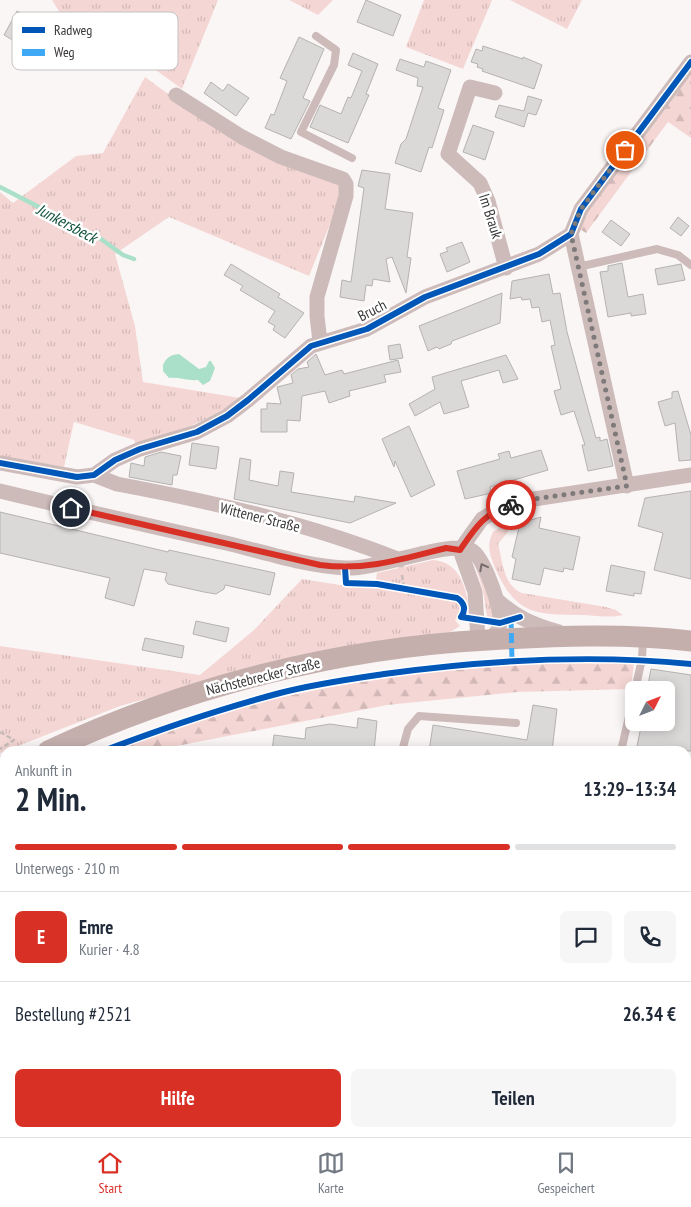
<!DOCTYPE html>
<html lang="de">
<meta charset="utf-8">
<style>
:root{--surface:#fff;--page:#f6f6f7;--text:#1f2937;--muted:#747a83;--line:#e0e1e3;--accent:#d93025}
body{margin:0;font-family:"PT Sans Narrow",sans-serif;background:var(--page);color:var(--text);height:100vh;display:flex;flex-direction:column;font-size:19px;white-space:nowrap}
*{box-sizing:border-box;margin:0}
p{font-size:16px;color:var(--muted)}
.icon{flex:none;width:28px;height:28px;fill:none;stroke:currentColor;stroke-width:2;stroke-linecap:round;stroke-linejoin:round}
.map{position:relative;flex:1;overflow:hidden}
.side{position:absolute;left:0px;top:746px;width:691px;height:391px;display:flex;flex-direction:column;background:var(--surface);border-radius:15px 15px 0 0;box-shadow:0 2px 12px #0003}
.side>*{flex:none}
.needle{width:32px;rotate:48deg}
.tools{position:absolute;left:625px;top:681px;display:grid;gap:10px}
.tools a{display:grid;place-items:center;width:50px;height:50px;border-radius:8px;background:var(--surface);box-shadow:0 2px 12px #0003;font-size:25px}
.pin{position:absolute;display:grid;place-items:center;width:42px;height:42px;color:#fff;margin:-21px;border:2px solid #fff;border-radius:50%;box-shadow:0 1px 5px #0007}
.courier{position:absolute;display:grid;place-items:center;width:50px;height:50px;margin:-25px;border:4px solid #d93025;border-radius:50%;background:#fff;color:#222;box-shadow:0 1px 6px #0007}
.overview em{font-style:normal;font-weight:800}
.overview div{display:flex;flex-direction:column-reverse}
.overview{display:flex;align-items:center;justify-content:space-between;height:85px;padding:0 15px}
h1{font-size:32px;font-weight:800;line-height:38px}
.bar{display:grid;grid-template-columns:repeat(4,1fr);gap:8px 5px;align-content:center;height:60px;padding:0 15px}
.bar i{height:6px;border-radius:4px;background:var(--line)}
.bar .selected{background:var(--accent)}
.bar p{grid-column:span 4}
.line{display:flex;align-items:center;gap:12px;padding:0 15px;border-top:1px solid var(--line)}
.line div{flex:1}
.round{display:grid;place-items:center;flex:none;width:52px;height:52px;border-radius:8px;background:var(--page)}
.action{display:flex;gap:10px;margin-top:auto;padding:10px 15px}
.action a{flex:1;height:58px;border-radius:8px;background:var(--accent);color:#fff;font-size:20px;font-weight:800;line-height:58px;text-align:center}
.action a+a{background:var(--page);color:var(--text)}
.menu{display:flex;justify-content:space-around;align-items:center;height:70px;border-top:1px solid var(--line);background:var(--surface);font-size:14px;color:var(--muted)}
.menu a{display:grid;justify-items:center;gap:2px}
.menu .selected{color:var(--accent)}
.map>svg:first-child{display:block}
.grass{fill:url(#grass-tufts)}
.forest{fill:url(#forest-firs)}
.water{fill:#aae0c9}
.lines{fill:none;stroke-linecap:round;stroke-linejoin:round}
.stream{stroke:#aae0c9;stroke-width:4.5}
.building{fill:#dbd8d8;stroke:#b5b2b2}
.path{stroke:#c7bbba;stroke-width:2.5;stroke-dasharray:5 2.5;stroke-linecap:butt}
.service{stroke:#cdbbba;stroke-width:8}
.minor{stroke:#cdbbba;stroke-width:15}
.secondary{stroke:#c4afad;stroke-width:21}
.quiet{stroke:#3fa9f5;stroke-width:5;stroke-dasharray:10 5;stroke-linecap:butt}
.cycleway-casing{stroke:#fff;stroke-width:9}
.cycleway{stroke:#0057b8;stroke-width:6}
.oneway{stroke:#756c6b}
.done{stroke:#7e7a7a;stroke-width:5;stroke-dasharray:0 9}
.route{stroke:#d93025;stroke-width:6}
.labels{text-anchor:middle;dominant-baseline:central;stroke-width:5;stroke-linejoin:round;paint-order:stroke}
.street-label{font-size:15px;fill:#3a3737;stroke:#fff}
.water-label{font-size:16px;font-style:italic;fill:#12523c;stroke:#fff}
.key{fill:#fff;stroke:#c4c3c3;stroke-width:1}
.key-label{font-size:14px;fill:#3a3737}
</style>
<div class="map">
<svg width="691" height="1137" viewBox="0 0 691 1137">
<defs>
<pattern id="grass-tufts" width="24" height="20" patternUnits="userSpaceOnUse" patternTransform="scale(1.25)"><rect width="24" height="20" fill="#f4d7d4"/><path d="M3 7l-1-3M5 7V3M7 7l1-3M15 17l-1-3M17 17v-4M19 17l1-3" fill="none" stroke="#d2b9b7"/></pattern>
<pattern id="forest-firs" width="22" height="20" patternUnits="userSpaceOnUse" patternTransform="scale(1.25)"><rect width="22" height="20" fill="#f4d7d4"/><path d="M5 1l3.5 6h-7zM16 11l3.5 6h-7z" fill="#d2b9b7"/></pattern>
</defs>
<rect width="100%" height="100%" fill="#fbf6f6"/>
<path class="grass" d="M 52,0 L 218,0 L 182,89 L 149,65 L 65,21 Z
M 289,0 L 333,0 L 318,15 Z
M 424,0 L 492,0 L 463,69 L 406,47 Z
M 510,0 L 582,0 L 567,29 Z
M 145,77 L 175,99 L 340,186 L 337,207 L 309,276 L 169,217 L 115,254 L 135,326 L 143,382 L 240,398 C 207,423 175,432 136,445 L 134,440 L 74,422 L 64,467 L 0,456 L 0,192 L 13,203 L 76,156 L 103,153 Z
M 507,523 L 508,532 L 498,544 C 503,562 503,585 522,593 L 606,607 L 616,610 L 623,615 C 612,618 596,616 585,615 C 537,615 516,616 495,568 C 490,555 486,545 493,532 Z
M 473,559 L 494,605 L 494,618 L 487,617 L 483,590 Z
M 433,560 C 457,562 464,581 468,602 L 455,620 L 460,626 L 450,632 L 281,661 L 120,706 L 0,753 L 0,646 L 200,675 L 254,630 L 302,579 L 340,585 L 375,586 L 377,573 Z"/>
<path class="forest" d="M 691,62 L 691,138 L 668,122 L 586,233 L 578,228 L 579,215 Z
M 567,662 L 634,663 L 631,689 L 517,692 L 387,705 L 151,751 L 112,751 C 260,690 408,669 567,662 Z"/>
<path class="water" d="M 179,354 L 199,369 L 206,367 L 209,361 L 211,361 L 215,368 L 210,381 L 203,385 L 198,380 C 187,381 180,377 169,378 L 163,371 L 163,365 C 167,357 170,355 179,354 Z"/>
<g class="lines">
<path class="stream" d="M 0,187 L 101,239 L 123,255 L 134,259"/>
</g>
<path class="building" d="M 366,0 L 401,15 L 393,36 L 357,22 Z
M 17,11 L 48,28 L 40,45 L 36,45 L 19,36 L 16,42 L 4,35 Z
M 299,37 L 324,49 L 303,98 L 310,101 L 291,139 L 265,128 L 271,114 L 274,115 L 287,81 L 280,78 Z
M 483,46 L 523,59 L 523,57 L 542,65 L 534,89 L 482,71 L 483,69 L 477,67 L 478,64 L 471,62 L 476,49 L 482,51 Z
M 353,53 L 378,64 L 366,94 L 369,95 L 348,143 L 310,127 L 320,105 L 341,114 L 348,97 L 351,98 L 362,71 L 348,65 Z
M 400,59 L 424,67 L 426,61 L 451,70 L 438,108 L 444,110 L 432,148 L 429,147 L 421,172 L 395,163 L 401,144 L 406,139 L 423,87 L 417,86 L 418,78 L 396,70 Z
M 211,82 L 223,91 L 228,84 L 249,98 L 236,116 L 204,93 Z
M 528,96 L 542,100 L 536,115 L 528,113 L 524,127 L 495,117 L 499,105 L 524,111 Z
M 473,125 L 494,132 L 485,160 L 463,152 Z
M 362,170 L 390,174 L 385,209 L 413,213 L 407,257 L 411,258 L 406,293 L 392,257 L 386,259 L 390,282 L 373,279 L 372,286 L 366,285 L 364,301 L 340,297 L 342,280 L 351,282 L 364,188 L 358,186 Z
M 678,217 L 689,226 L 681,236 L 670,228 Z
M 611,220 L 630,234 L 621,246 L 602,232 Z
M 462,242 L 470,262 L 447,272 L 440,254 L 448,251 L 446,248 Z
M 622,263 L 628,297 L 643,294 L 646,314 L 631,316 L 631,313 L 608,317 L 600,272 L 608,271 L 608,266 Z
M 231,264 L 280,294 L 278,297 L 304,313 L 285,338 L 273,330 L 275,326 L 268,322 L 275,311 L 240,290 L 243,286 L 224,275 Z
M 681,264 L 685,280 L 658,285 L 655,269 Z
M 549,274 L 553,294 L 560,293 L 567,332 L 596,438 L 600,437 L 600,441 L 607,439 L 613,466 L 588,471 L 582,445 L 585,445 L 574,411 L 561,415 L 554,391 L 561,389 L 551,346 L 555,345 L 550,320 L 542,322 L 539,307 L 532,308 L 530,299 L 522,300 L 521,297 L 510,299 L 512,281 Z
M 502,293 L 500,323 L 452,341 L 451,344 L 439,349 L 437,347 L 428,351 L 419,326 Z
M 400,344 L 403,358 L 390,360 L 388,346 Z
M 316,354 L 325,375 L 342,370 L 344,374 L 398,360 L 401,372 L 384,375 L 386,382 L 349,391 L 350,396 L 329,403 L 325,391 L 302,396 L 300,421 L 287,420 L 287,432 L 261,432 L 261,409 L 267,409 L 267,403 L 281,404 L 277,387 L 293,383 L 291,375 L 298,369 L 309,367 L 307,362 Z
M 506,355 L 518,379 L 503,383 L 499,370 L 461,381 L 469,407 L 444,414 L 440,402 L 415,416 L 409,404 L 435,389 L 432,377 Z
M 678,391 L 691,435 L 691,460 L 679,461 L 675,423 L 665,426 L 658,402 L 672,398 L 672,392 Z
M 409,426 L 435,485 L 411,497 L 395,461 L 394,467 L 382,439 Z
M 192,443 L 219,447 L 216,469 L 189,465 Z
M 541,450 L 548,470 L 490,487 L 492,493 L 465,499 L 457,471 L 500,459 L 498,454 L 509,451 L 511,458 Z
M 161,452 L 181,456 L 177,475 L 173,475 L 172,485 L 129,477 L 131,463 L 144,466 L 145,457 Z
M 240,458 L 251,460 L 249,480 L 278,486 L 280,471 L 294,473 L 291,492 L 354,502 L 355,496 L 396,503 L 350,523 L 234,499 Z
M 691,491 L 691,579 L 654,570 L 663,533 L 638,526 L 645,498 Z
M 0,512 L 168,552 L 169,550 L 275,573 L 270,595 L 225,585 L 224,589 L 216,594 L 204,592 L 168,584 L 165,580 L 167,573 L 144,569 L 134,606 L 105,598 L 110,578 L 0,553 Z
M 541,517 L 539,528 L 580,537 L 573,570 L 564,568 L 563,572 L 544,568 L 540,585 L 512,579 L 516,559 L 512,557 L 520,523 Z
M 611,565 L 645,572 L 641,594 L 634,593 L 634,596 L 606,591 Z
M 196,621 L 229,628 L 226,642 L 193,634 Z
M 145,638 L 184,646 L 182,658 L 142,650 Z
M 651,669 L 691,675 L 691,751 L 636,751 L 642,722 L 666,722 L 666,690 L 647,690 Z
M 533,705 L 557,709 L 552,751 L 429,751 L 433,725 L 527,740 Z
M 358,718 L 377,721 L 374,751 L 272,751 L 274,735 L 305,739 L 306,728 L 330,724 L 357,728 Z"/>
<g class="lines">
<path class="path" d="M 402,575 L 404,588
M 363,583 L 404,588 L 460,600
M 0,732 L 14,740 L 0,749"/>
<path class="service" d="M 316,36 L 336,50 L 334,65 L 301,132 L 352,158
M 578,267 L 657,249 L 678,255 L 691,265
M 635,690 L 642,659 L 643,639
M 402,751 L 408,729 L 419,716 L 516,723
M 621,751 L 634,695
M 0,960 L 5,960
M 349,1137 L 350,1132"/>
<path class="minor" d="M 495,93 L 470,87 L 448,154 L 480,183 L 488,201 L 506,268
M 176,95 L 242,137 L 281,157 L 343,179 L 346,184 L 346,196 L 317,297 L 317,316 L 320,342
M 571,234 L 627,486
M 0,463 L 77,477 L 94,475 L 115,460 L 140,449 L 197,432 L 227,416 L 248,400 L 311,346 L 367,329 L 425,297 L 539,254 L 571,234 L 581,209 L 691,62
M 94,475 L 117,484 C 213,502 310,524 400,560
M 0,491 C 75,509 150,526 226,543 C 264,552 305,566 345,568 C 377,570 449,540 471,550 C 484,556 502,609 500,623 C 499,632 494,635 488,640
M 460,550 L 482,519 L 499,509 L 534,499 L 691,475
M 460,550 L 475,592 L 478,640
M 496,599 C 515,617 534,625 559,632
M 113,1132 L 114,1137
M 124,1137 L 128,1132"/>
<path class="secondary" d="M 48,751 C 185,687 336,648 488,640 C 556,636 623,633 691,641
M 0,774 L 5,772
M 0,1058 L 5,1059
M 456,1132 L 470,1137"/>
<path class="quiet" d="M 511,618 L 512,661
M 0,802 L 5,799"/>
<g class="cycleway-casing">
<path id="cycleway" d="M 0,463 L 77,477 L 94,475 L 115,460 L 140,449 L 197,432 L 227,416 L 248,400 L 311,346 L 367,329 L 425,297 L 539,254 L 571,234 L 581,209 L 691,62
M 345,568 L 346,583 L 377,584 L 457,598 C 465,603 466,610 461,617 L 500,623 L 520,617
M 103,751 C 161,729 220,709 280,693 C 314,684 350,679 384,674 C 486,660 589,654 691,664"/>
</g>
<use href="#cycleway" class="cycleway"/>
</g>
<defs><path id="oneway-chevron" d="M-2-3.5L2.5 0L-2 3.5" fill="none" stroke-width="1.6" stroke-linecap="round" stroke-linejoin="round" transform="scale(1.25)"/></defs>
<use class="oneway" href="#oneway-chevron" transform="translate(483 567) rotate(-118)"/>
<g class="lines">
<path class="done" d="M 511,505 L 534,499 L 627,486 L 571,234 L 581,209 L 625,150"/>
<path class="route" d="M 71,508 L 320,565 C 366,571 403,559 446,548 L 460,550 C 475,528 484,513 511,505"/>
</g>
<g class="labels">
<g class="street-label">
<text transform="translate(491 216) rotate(72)">Im Brauk</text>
<text transform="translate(372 310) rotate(-27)">Bruch</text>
<text transform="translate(260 517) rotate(14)">Wittener Straße</text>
<text transform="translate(263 676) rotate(-14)">Nächstebrecker Straße</text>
</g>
<g class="water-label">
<text transform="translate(67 223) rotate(28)">Junkersbeck</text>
</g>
</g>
<rect x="12" y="12" width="166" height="58" rx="8" class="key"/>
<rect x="22" y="27" width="23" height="6" fill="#0057b8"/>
<rect x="22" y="49" width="23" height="7" fill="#3fa9f5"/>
<g class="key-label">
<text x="54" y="35">Radweg</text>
<text x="54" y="57">Weg</text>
</g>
</svg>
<div class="tools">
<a><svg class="needle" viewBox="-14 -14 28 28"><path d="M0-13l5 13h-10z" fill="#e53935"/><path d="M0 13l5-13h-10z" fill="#747a83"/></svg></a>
</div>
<div class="pin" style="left:625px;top:150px;background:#ea580c"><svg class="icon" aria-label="bag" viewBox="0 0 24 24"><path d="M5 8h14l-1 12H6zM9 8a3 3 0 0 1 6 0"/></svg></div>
<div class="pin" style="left:71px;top:508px;background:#1f2937"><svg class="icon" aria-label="home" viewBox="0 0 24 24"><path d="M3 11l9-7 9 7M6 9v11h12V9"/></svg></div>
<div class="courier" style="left:511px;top:505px"><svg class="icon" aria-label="bike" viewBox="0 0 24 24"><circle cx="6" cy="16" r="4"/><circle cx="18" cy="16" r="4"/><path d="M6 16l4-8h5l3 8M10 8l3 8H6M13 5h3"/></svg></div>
<section class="side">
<div class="overview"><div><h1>2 Min.</h1><p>Ankunft in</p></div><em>13:29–13:34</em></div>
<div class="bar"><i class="selected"></i><i class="selected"></i><i class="selected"></i><i></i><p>Unterwegs · 210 m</p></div>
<div class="line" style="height:90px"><b class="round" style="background:var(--accent);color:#fff">E</b><div><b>Emre</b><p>Kurier · 4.8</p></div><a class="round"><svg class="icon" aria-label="chat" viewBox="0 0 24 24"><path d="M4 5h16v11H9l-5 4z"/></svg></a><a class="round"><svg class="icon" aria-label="phone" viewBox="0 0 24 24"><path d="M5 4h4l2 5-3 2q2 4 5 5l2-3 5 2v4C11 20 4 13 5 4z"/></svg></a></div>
<div class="line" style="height:65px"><div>Bestellung #2521</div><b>26.34 €</b></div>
<div class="action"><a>Hilfe</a><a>Teilen</a></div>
</section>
</div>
<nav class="menu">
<a class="selected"><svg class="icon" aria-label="home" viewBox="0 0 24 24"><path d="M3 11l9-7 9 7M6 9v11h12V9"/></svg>Start</a>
<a><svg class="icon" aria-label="map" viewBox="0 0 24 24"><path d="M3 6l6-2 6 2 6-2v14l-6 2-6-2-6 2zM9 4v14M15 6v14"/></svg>Karte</a>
<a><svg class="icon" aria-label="saved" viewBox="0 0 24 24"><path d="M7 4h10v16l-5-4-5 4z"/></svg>Gespeichert</a>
</nav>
